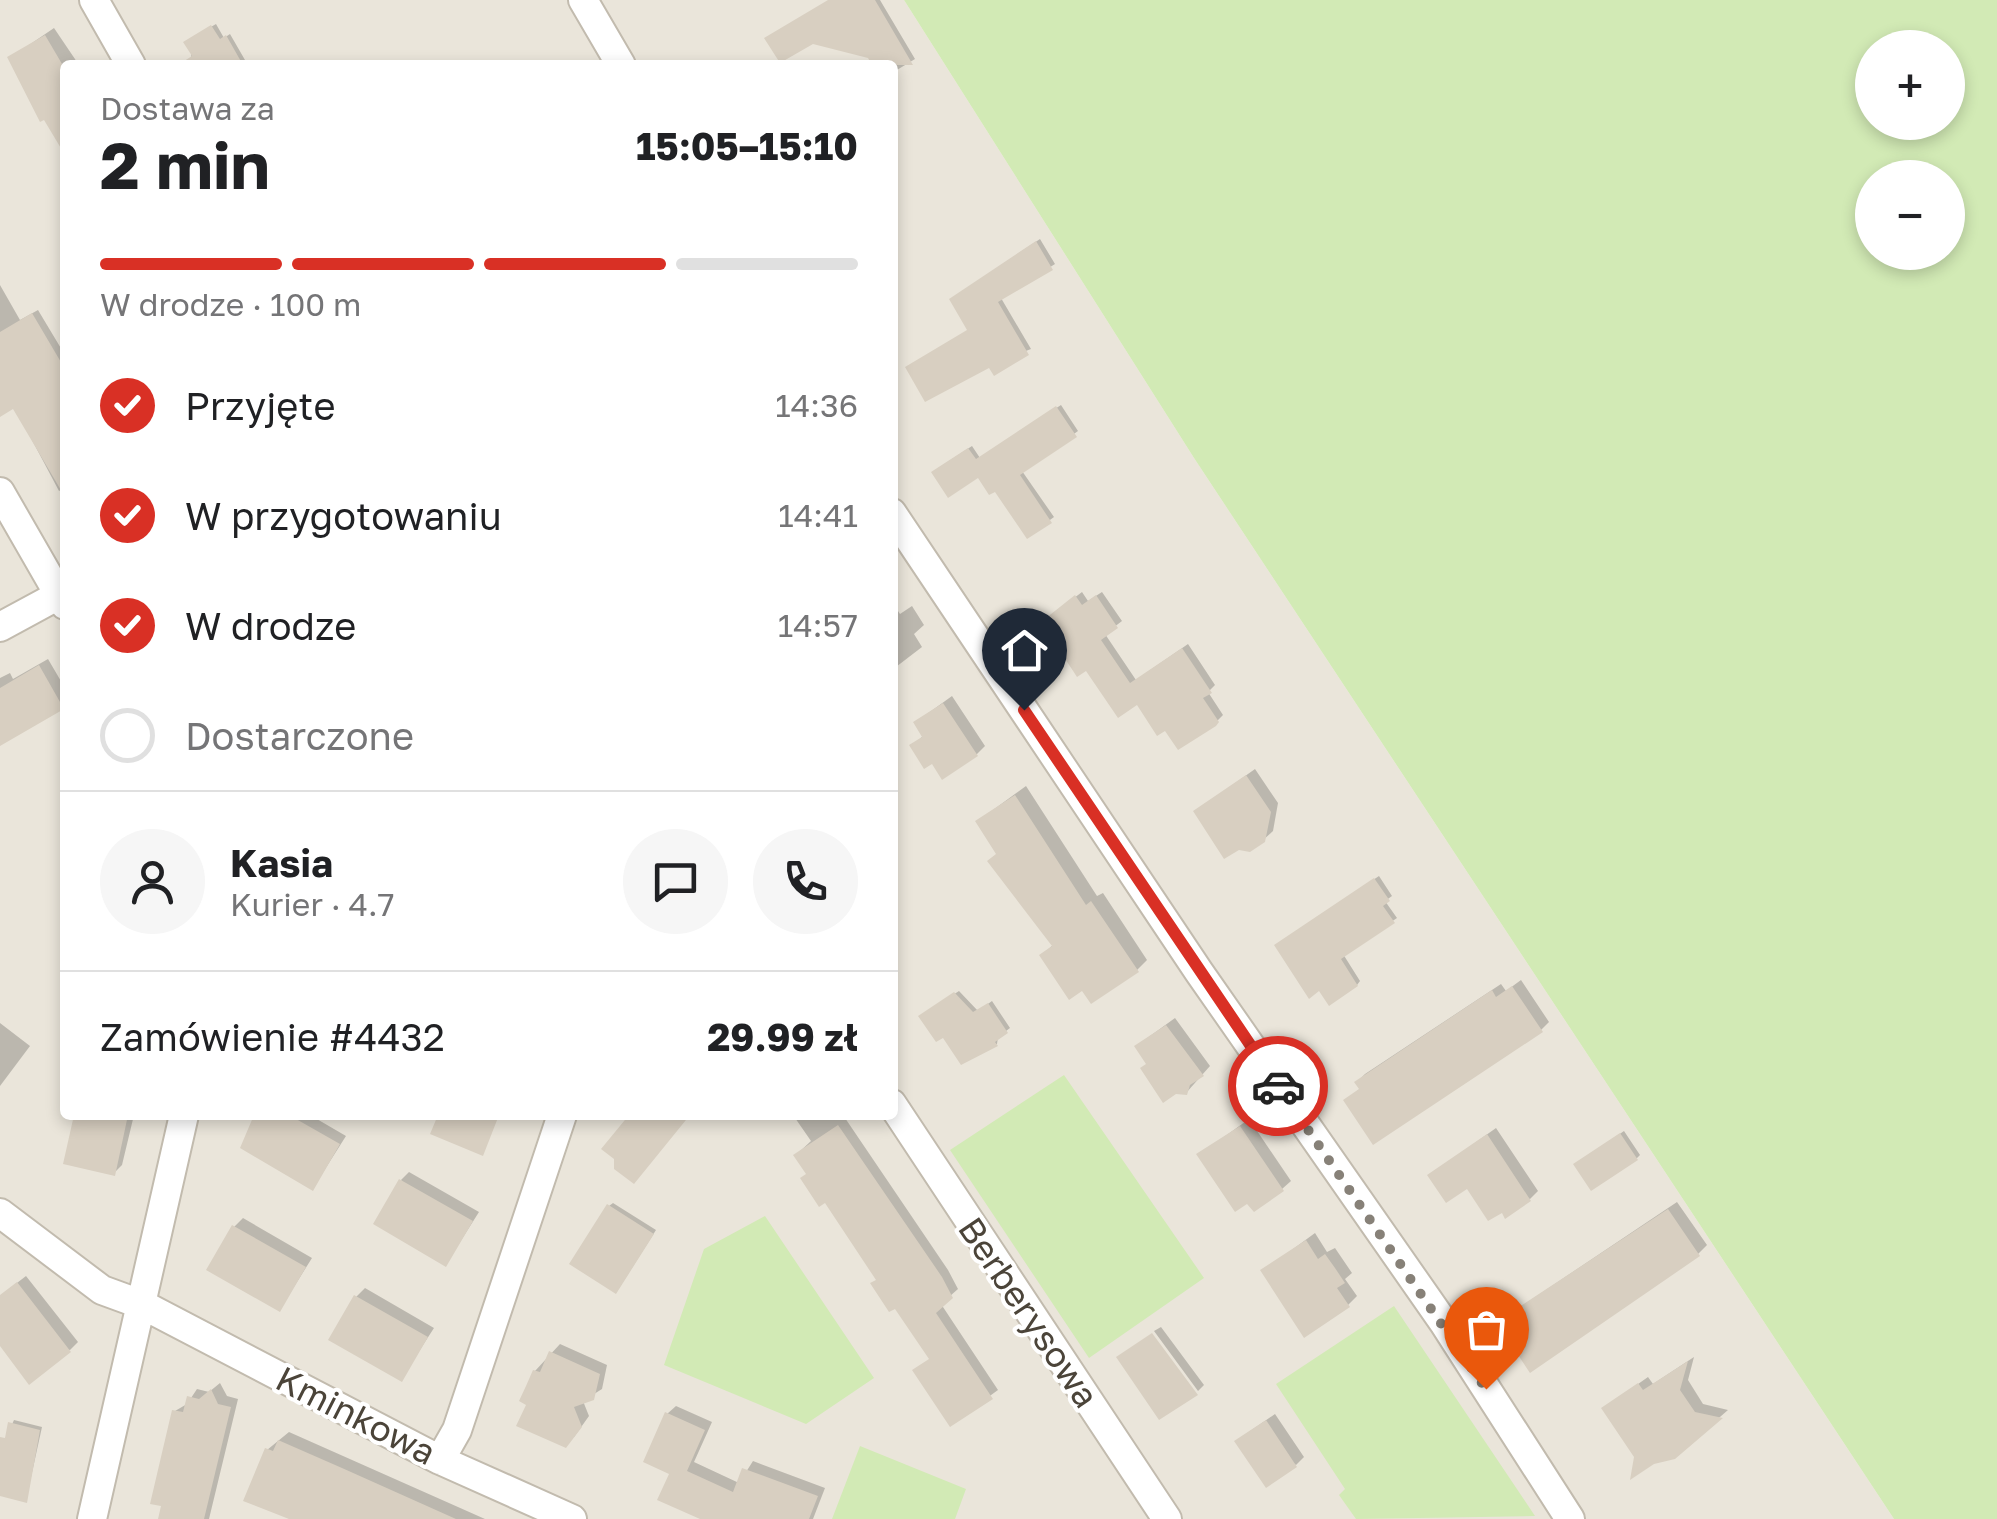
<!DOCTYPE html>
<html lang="pl">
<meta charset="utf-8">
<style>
:root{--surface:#fff;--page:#f6f6f6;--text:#202124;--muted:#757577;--line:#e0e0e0;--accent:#d93025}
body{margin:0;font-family:"Golos Text",sans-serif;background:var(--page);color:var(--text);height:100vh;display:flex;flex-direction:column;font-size:38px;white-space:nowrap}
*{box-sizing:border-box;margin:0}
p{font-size:32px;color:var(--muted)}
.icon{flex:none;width:55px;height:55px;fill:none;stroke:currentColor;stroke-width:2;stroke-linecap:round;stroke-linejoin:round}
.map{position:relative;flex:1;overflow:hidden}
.drawer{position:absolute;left:60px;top:60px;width:838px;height:1060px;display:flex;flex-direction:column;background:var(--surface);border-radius:10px;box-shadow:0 5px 15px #0003}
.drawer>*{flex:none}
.buttons{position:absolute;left:1855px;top:30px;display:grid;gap:20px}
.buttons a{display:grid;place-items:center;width:110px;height:110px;border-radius:50%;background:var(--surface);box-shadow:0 5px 15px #0003;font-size:50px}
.pin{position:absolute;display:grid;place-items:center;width:85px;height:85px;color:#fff;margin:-102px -42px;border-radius:50% 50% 50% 0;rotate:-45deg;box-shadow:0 0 10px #0007}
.pin .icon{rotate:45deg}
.courier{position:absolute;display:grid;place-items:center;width:100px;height:100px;margin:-50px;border:8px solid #d93025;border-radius:50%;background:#fff;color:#222;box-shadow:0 2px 12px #0007}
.summary em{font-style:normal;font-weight:700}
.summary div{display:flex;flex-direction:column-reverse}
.summary{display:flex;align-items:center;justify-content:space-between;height:170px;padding:0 40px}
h1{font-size:65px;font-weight:700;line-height:75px}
.bar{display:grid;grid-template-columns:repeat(4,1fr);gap:15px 10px;align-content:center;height:120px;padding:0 40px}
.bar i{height:12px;border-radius:8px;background:var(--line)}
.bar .active{background:var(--accent)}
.bar p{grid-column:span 4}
.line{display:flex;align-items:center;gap:25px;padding:0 40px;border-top:2px solid var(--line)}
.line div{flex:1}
.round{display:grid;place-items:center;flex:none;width:105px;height:105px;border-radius:52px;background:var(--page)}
ol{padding:0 40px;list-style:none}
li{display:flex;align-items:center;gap:30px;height:110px}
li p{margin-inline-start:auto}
li .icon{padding:10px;border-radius:50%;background:var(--accent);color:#fff;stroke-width:4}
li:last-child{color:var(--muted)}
li i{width:55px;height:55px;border:5px solid var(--line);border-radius:50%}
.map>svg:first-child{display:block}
.residential{fill:#eae5da;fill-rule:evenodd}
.green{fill:#d2eab5;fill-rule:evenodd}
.shadow{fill:#0003}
.building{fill:#d8cfc1}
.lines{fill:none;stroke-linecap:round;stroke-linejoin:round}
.minor-casing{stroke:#c2bbae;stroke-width:32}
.minor{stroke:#fff;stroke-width:28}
.done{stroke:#878178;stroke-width:10;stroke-dasharray:0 18}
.route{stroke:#d93025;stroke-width:12}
.labels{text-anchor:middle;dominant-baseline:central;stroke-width:8;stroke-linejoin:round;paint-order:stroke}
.street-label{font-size:35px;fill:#4b4439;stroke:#fff}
</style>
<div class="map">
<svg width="1997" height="1519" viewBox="0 0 1997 1519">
<rect width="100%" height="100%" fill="#f6f3ec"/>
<path class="residential" d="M 0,0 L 904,0 L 1194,458 L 1894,1519 L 0,1519 ZM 65,65 L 892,65 L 892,1115 L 65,1115 Z"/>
<path class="green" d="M 904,0 L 1997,0 L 1997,1519 L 1894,1519 L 1194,458 ZM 1872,48 L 1948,48 L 1948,122 L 1872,122 ZM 1872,178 L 1948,178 L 1948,252 L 1872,252 Z
M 1064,1075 L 1204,1278 L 1089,1358 L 950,1150 Z
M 765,1216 L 874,1378 L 806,1424 L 664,1365 L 704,1249 Z
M 1394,1306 L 1535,1516 L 1356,1519 L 1339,1495 L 1345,1489 L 1276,1384 Z
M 860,1446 L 966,1489 L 955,1519 L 832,1519 Z"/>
<path class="shadow" d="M 830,0 L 880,0 L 915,59 L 892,73 L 892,65 L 875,65 Z
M 216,24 L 224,38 L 230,34 L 245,60 L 241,65 L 192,65 L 190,39 Z
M 54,28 L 79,65 L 65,65 L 65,150 L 10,58 Z
M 1040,239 L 1055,264 L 1001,298 L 1031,349 L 990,365 L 955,296 Z
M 0,285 L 20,320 L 38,310 L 65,355 L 65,369 L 52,377 L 65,399 L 65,488 L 59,491 L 14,406 L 0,397 Z
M 1061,405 L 1078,431 L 1022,471 L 1054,517 L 1028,536 L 995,489 L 979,475 L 937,469 L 972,446 L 980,458 Z
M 1082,592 L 1088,601 L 1102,592 L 1122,621 L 1105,634 L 1136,680 L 1188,644 L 1215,685 L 1208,692 L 1223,715 L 1218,720 L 1166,727 L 1049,617 Z
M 892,602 L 900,614 L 912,606 L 924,625 L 914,634 L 922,647 L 892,670 Z
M 48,659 L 65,688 L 65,704 L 0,734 L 0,678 L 10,673 L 13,679 Z
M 952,696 L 985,746 L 977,754 L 933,761 L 912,746 L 924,735 L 916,722 Z
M 1255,769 L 1278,803 L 1273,831 L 1263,840 L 1196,811 Z
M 1026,786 L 1097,896 L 1103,893 L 1147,960 L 1137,970 L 1083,988 L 1042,955 L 1054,944 L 978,821 Z
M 1379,876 L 1392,896 L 1385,901 L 1397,918 L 1343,954 L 1360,981 L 1357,985 L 1320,988 L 1280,942 Z
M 1521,980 L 1549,1022 L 1541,1030 L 1346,1100 L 1361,1088 L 1357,1082 L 1365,1074 L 1501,984 L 1506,991 Z
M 959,991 L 978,1011 L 992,1001 L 1010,1028 L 998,1037 L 997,1044 L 962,1062 L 925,1013 Z
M 1175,1018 L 1210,1066 L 1186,1093 L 1146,1039 Z
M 0,1023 L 30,1046 L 0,1086 Z
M 77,1115 L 134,1115 L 122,1165 L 114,1173 Z
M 262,1115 L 310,1115 L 346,1136 L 313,1188 Z
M 793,1115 L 843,1115 L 948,1270 L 958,1289 L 941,1304 L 998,1390 L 951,1424 L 931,1358 L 796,1155 L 811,1141 Z
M 1249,1119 L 1291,1181 L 1282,1189 L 1199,1155 Z
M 1496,1128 L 1538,1191 L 1530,1199 L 1430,1175 Z
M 1624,1131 L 1640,1155 L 1637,1158 L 1580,1161 Z
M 409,1172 L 479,1212 L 446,1264 L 401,1180 Z
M 1677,1202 L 1707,1245 L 1698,1254 L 1502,1326 L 1522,1306 Z
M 613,1203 L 656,1230 L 619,1288 L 609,1206 Z
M 243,1218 L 312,1258 L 280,1309 L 234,1227 Z
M 1315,1233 L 1327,1252 L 1335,1248 L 1352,1273 L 1345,1279 L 1357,1296 L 1348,1305 L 1263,1271 Z
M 26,1276 L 78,1342 L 70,1350 L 0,1338 L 0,1296 Z
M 365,1288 L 434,1328 L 401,1379 L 356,1297 Z
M 1161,1327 L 1204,1385 L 1198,1391 L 1154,1331 Z
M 560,1344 L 607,1365 L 602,1389 L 583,1401 L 589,1416 L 574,1437 L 529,1404 L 535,1371 Z
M 1694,1357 L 1688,1380 L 1703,1404 L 1728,1410 L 1674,1457 L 1653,1462 L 1637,1457 L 1604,1408 L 1648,1377 L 1653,1384 Z
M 220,1383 L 227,1396 L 238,1399 L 209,1519 L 160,1519 L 175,1411 L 187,1404 L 197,1389 L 209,1392 Z
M 676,1406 L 712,1422 L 694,1462 L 739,1483 L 753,1461 L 825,1488 L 813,1519 L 726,1519 L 672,1473 L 667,1414 Z
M 1275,1414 L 1304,1457 L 1296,1465 L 1246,1434 Z
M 14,1420 L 42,1427 L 26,1500 L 0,1494 L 0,1450 Z
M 289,1432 L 485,1519 L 289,1519 L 267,1450 Z"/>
<path class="building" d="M 828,0 L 875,0 L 913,65 L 872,65 L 868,58 L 813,44 L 780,63 L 764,38 Z
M 211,25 L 220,39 L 226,35 L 243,65 L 178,65 L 192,56 L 183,42 Z
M 45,35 L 65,69 L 65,155 L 44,120 L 40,122 L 7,57 Z
M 1036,241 L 1053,270 L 998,302 L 1029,355 L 994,376 L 989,368 L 925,402 L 905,367 L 967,330 L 949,299 Z
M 32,313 L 65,369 L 65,497 L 13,409 L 0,417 L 0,332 Z
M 1056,406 L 1077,437 L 1020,475 L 1052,523 L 1027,539 L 995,492 L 989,495 L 978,478 L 948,498 L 931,472 L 968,448 L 976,459 Z
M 1075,595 L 1082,605 L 1096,595 L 1118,628 L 1101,640 L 1130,683 L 1182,648 L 1212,693 L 1203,698 L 1219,722 L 1216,726 L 1178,750 L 1165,731 L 1157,736 L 1137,705 L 1118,718 L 1086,671 L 1077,677 L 1041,622 Z
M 39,665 L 64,709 L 0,746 L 0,688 Z
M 943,703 L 978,756 L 942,780 L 932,764 L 924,769 L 909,745 L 922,737 L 913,722 Z
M 1246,775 L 1271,812 L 1265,842 L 1250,852 L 1239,850 L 1224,859 L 1193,811 Z
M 1015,795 L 1086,905 L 1091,901 L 1139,972 L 1091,1004 L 1082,991 L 1069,1000 L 1039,955 L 1052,946 L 987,861 L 996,854 L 975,821 Z
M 1374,878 L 1390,901 L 1383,906 L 1395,923 L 1341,959 L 1358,986 L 1329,1006 L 1319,991 L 1309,999 L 1274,945 Z
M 1512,986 L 1543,1032 L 1373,1145 L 1343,1100 L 1359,1089 L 1354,1082 L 1492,990 L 1496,997 Z
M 954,992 L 973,1012 L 988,1003 L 1008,1033 L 995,1042 L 998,1046 L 961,1065 L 943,1038 L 936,1042 L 918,1016 Z
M 1166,1025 L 1204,1076 L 1190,1085 L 1187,1095 L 1176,1094 L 1163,1103 L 1140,1068 L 1146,1064 L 1134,1046 Z
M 74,1115 L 128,1115 L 115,1176 L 63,1164 Z
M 254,1115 L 289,1115 L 340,1144 L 313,1191 L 240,1148 Z
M 438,1115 L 499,1115 L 483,1156 L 430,1134 Z
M 629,1115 L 690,1115 L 634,1184 L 614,1169 L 614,1159 L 601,1149 Z
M 838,1125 L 942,1277 L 953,1298 L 936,1313 L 993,1399 L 950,1427 L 912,1370 L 929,1359 L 895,1309 L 889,1312 L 870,1283 L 876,1280 L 825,1203 L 819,1207 L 800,1178 L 806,1174 L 793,1155 Z
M 1240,1126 L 1284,1191 L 1254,1212 L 1247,1204 L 1235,1212 L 1196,1154 Z
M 1620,1133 L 1638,1160 L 1591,1191 L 1573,1164 Z
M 1487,1134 L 1531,1201 L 1505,1219 L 1502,1213 L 1488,1221 L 1467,1189 L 1446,1203 L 1427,1175 Z
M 399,1179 L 473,1221 L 446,1267 L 373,1224 Z
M 607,1204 L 654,1234 L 616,1294 L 569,1264 Z
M 1668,1209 L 1700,1256 L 1530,1373 L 1499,1326 L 1513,1318 L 1510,1313 Z
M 232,1225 L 306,1267 L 280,1312 L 206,1270 Z
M 1306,1240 L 1318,1259 L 1325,1254 L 1335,1268 L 1345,1283 L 1337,1288 L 1350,1307 L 1304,1338 L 1260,1270 Z
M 17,1282 L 71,1352 L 29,1385 L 0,1346 L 0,1295 Z
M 354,1295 L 428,1337 L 402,1382 L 328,1340 Z
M 1152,1333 L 1198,1395 L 1159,1420 L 1116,1357 Z
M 549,1351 L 600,1374 L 594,1400 L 574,1407 L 582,1427 L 566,1448 L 516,1426 L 526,1405 L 519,1401 L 526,1386 L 533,1370 L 540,1372 Z
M 1688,1361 L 1680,1390 L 1695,1412 L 1723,1418 L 1675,1459 L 1654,1464 L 1630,1480 L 1634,1457 L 1601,1408 L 1638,1383 L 1643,1390 Z
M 211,1389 L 218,1404 L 231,1407 L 204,1519 L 158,1519 L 161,1506 L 150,1504 L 172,1410 L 183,1412 L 187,1396 L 199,1399 Z
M 665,1412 L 705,1430 L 687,1471 L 733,1492 L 742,1468 L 818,1496 L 809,1519 L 700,1519 L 657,1500 L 669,1474 L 643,1462 Z
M 1266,1420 L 1297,1467 L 1266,1488 L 1234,1441 Z
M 8,1422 L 40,1430 L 27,1503 L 0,1496 L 0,1437 L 5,1438 Z
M 278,1440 L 342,1468 L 456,1519 L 289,1519 L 243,1501 L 265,1448 L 273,1451 Z"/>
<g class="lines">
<g class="minor-casing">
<path id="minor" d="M 94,0 L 131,65
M 583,0 L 621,65
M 0,492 L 65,605
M 892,513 L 1199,972 L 1444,1323 L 1570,1519
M 0,627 L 59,595
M 892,1104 L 1167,1519
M 0,1213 L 102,1290 L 143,1305 L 440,1460 L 572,1519
M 440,1460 L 457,1430 L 562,1115
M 92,1519 L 184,1115"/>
</g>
<use href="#minor" class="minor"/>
</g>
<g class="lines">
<path class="done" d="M 1278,1086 L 1486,1389"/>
<path class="route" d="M 1024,710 L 1278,1086"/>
</g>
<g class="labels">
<g class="street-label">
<text transform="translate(1029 1312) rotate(56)">Berberysowa</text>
<text transform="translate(356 1415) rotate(27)">Kminkowa</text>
</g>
</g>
</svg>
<div class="buttons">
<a>+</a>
<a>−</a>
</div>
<div class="pin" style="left:1486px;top:1389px;background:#ea580c"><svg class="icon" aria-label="bag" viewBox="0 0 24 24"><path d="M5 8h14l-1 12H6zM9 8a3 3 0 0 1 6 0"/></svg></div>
<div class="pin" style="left:1024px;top:710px;background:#1f2937"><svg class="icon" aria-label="home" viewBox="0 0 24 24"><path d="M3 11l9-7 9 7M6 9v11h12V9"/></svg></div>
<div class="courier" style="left:1278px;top:1086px"><svg class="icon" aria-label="car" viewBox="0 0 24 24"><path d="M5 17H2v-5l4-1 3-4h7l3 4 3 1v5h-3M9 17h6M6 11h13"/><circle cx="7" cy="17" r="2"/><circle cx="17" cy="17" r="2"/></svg></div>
<section class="drawer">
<div class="summary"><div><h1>2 min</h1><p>Dostawa za</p></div><em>15:05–15:10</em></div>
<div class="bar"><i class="active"></i><i class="active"></i><i class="active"></i><i></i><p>W drodze · 100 m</p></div>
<ol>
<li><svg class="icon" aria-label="check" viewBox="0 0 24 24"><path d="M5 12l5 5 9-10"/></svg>Przyjęte<p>14:36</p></li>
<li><svg class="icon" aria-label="check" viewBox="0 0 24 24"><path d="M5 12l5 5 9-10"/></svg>W przygotowaniu<p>14:41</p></li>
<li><svg class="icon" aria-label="check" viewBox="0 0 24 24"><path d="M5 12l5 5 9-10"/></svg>W drodze<p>14:57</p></li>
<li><i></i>Dostarczone</li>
</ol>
<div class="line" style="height:180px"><a class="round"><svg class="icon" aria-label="person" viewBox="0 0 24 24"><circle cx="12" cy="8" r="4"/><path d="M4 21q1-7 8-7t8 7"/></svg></a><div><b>Kasia</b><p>Kurier · 4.7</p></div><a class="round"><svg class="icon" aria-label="chat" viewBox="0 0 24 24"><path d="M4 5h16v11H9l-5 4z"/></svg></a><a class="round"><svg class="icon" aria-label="phone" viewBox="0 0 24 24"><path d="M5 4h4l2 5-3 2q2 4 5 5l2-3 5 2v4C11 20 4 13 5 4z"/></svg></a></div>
<div class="line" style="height:130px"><div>Zamówienie #4432</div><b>29.99 zł</b></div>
</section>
</div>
